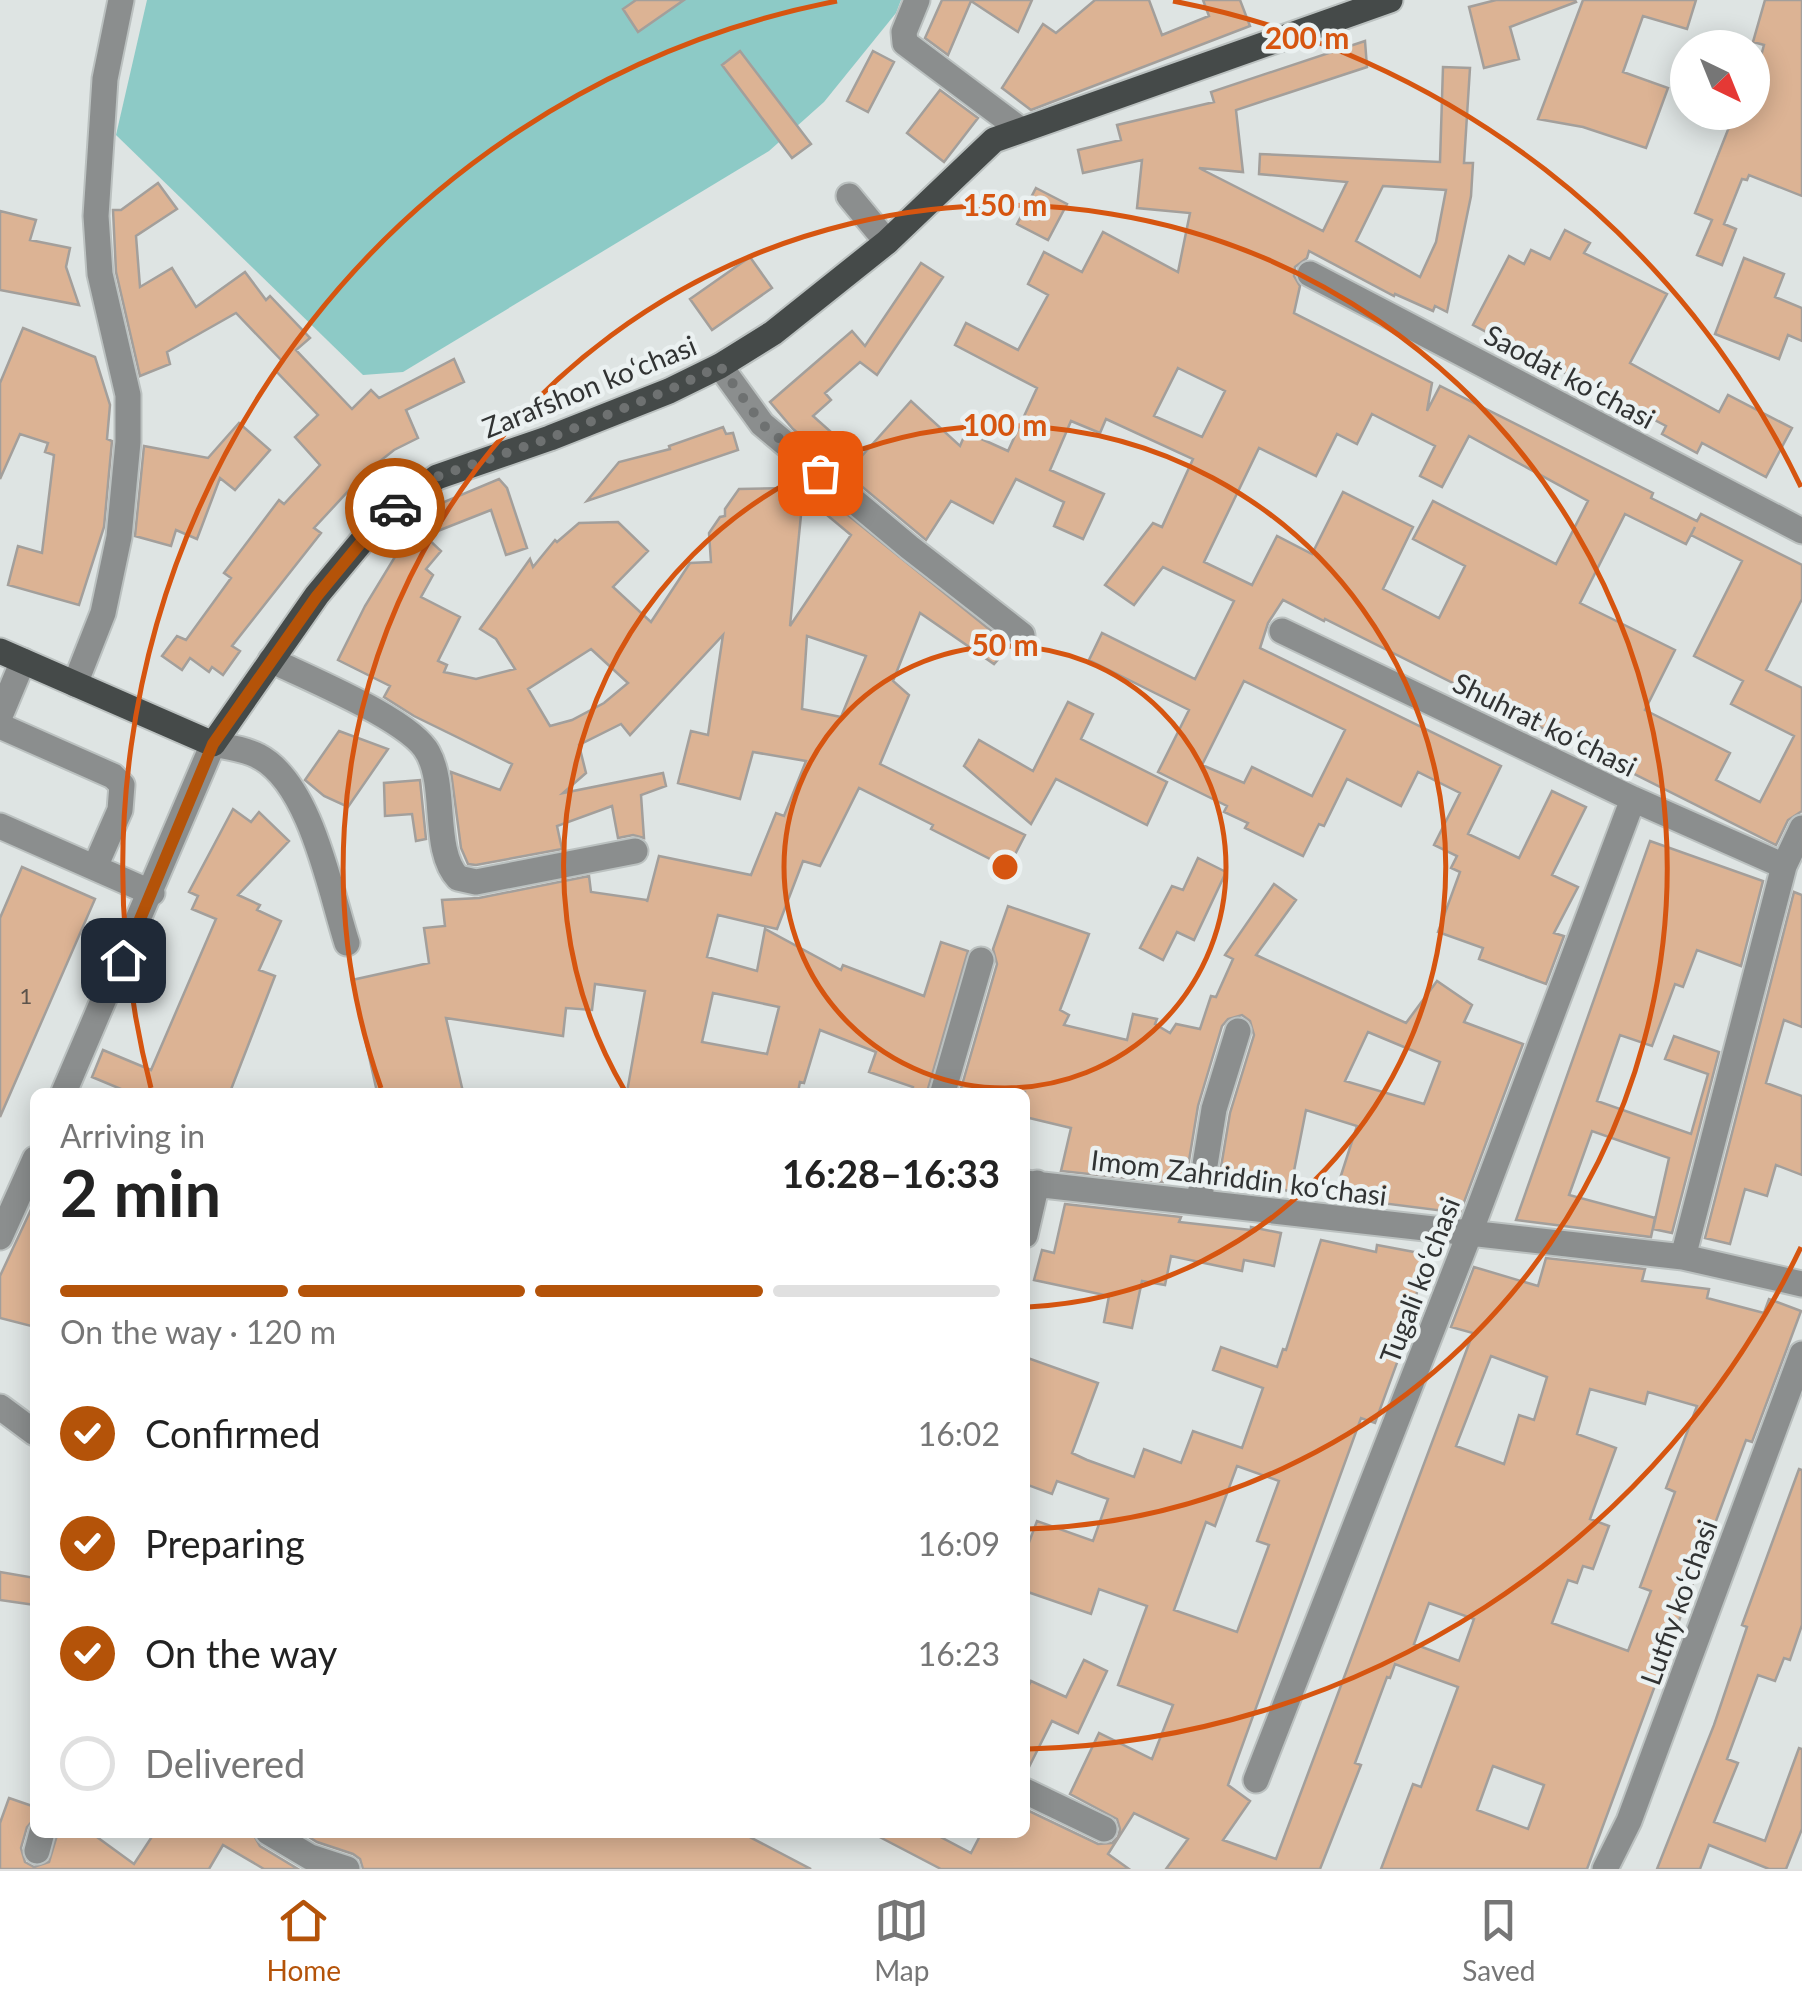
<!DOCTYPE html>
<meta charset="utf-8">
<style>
:root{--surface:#fff;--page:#f2f2f2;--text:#222;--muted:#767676;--line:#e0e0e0;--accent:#b45309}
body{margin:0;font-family:Lato,sans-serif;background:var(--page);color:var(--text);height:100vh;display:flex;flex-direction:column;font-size:38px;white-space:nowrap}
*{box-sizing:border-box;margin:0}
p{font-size:32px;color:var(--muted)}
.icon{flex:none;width:55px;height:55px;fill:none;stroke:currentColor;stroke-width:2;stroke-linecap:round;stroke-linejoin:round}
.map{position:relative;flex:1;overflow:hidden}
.drawer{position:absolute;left:30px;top:1088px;width:1000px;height:750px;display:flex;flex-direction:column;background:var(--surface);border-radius:15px;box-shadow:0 5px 25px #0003}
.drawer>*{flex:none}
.needle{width:65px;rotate:137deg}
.fabs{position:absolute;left:1670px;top:30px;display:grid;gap:20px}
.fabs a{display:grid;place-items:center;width:100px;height:100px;border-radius:50%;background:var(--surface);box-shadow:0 5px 25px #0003;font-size:50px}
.pin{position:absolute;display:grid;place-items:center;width:85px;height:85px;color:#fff;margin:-42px;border-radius:20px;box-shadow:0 5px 15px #0006}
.courier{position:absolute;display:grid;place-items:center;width:100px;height:100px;margin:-50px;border:8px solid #b45309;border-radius:50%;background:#fff;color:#222;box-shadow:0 2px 12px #0007}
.overview em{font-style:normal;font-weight:700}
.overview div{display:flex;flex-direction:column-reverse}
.overview{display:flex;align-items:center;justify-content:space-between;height:170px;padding:0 30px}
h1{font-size:65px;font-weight:700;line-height:75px}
.bar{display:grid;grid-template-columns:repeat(4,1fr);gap:15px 10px;align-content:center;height:120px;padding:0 30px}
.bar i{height:12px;border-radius:8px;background:var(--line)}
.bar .on{background:var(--accent)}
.bar p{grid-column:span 4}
ol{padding:0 30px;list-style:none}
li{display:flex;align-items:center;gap:30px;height:110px}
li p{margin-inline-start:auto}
li .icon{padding:10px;border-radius:50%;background:var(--accent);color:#fff;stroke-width:4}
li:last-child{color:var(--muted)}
li i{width:55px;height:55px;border:5px solid var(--line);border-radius:50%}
.tabs{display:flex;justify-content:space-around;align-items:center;height:140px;border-top:2px solid var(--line);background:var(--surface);font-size:28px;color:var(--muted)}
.tabs a{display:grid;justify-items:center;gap:5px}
.tabs .on{color:var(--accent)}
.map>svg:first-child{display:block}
.green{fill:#8dcac6}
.building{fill:#dcb394;stroke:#a39f9b;stroke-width:2.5;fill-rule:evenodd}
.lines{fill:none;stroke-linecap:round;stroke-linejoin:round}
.minor-casing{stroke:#bbc1c0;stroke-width:29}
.major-casing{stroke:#bbc1c0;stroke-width:29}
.minor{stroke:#8b8e8e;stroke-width:25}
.major{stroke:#454a49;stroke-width:25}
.done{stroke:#6e7171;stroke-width:10;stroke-dasharray:0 18}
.route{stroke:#b45309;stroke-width:12}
.ring{fill:none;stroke:#d65510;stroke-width:5}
.labels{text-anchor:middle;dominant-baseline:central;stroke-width:9;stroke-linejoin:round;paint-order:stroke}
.number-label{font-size:22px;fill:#5c534b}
.street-label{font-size:28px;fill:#313333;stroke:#ebf1f1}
.centre{fill:#d65510;stroke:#ebf1f1;stroke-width:5}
.ring-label{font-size:30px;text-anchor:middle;font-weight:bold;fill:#d65510;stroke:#ebf1f1;stroke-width:9;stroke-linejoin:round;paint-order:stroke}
</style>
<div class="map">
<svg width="1802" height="1869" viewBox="0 0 1802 1869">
<rect width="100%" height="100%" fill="#dee4e3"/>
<path class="green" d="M 147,0 L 901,0 L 896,13 L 824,102 L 769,151 L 403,372 L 363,375 L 116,135 Z"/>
<path class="building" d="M 636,0 L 684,0 L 638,32 L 623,9 Z
M 942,0 L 1032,0 L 1018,32 L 971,1 L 948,55 L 925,38 Z
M 1095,0 L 1149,0 L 1162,35 L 1209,16 L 1203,0 L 1240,0 L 1250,26 L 1031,110 L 1002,88 L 1043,24 L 1056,33 Z
M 1496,0 L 1575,0 L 1576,2 L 1510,27 L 1519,59 L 1484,68 L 1469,7 Z
M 1583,0 L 1696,0 L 1687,29 L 1643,16 L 1623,72 L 1668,88 L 1646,148 L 1583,127 L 1538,119 Z
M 1765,0 L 1802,0 L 1802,196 L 1749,175 L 1747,180 L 1742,179 L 1724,224 L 1736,229 L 1722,265 L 1697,255 L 1712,220 L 1695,213 L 1735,112 L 1752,112 L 1752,89 L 1764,45 L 1753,42 Z
M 1365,41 L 1367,67 L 1236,110 L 1243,172 L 1199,168 L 1323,231 L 1347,182 L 1259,174 L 1260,154 L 1440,162 L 1443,67 L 1470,68 L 1464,163 L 1473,163 L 1471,196 L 1447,312 L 1435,306 L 1433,311 L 1395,294 L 1394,296 L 1309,251 L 1307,258 L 1295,267 L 1294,276 L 1300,286 L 1294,313 L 1432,383 L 1427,411 L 1440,386 L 1653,493 L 1651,498 L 1697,521 L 1701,514 L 1802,565 L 1802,599 L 1766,670 L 1802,688 L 1802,811 L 1788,820 L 1776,845 L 1325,619 L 1324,621 L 1283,600 L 1268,623 L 1260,648 L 1501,766 L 1468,834 L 1519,858 L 1552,791 L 1586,807 L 1552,875 L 1578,887 L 1554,933 L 1564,936 L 1546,984 L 1479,959 L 1483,948 L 1438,932 L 1460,872 L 1451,868 L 1457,856 L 1434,845 L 1460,793 L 1418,772 L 1401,806 L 1347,779 L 1324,826 L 1319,824 L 1303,856 L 1245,828 L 1248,823 L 1224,812 L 1227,806 L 1158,772 L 1189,710 L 1089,660 L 1102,633 L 1195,679 L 1234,601 L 1163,567 L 1134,605 L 1105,585 L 1153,523 L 1162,527 L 1193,459 L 1106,419 L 1100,433 L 1071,421 L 1050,470 L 1104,494 L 1083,539 L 1054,526 L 1064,502 L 1016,479 L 993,523 L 951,501 L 926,540 L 793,429 L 770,402 L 852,331 L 865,346 L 921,263 L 943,277 L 877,375 L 860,362 L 825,393 L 831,400 L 813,416 L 860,458 L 911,401 L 960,446 L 966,432 L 1008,451 L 1037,388 L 955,345 L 966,323 L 1018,350 L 1048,295 L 1028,284 L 1044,252 L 1082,272 L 1103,232 L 1178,272 L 1190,213 L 1137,208 L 1142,160 L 1083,173 L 1078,150 L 1121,140 L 1117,125 L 1214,102 L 1211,92 ZM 1383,186 L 1446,190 L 1436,242 L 1420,277 L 1356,241 ZM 1178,368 L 1225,391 L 1202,437 L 1154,416 ZM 1372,414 L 1435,446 L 1420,476 L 1442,487 L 1469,436 L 1588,501 L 1556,564 L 1433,501 L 1413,539 L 1465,566 L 1439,618 L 1383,589 L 1413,527 L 1343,492 L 1312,554 L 1277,536 L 1252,585 L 1204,562 L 1259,448 L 1316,476 L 1337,434 L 1357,444 ZM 1625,514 L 1686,544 L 1695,527 L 1691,535 L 1742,561 L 1694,656 L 1743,681 L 1731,704 L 1794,736 L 1760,802 L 1716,780 L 1730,753 L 1645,710 L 1675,650 L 1580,603 ZM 1244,681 L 1345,730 L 1312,796 L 1252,767 L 1244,783 L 1202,765 Z
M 740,51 L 811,144 L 792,158 L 722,65 Z
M 873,51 L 894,62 L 868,112 L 847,101 Z
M 940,90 L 978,118 L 944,162 L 907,133 Z
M 158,183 L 177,209 L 136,236 L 140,287 L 172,268 L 196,307 L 245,272 L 266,300 L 270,296 L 310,338 L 296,350 L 352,409 L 371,390 L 379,398 L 454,359 L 464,382 L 406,410 L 418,438 L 394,450 L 365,473 L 314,528 L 321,533 L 232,646 L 240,651 L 223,675 L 212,667 L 209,672 L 190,658 L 182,670 L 162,656 L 177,636 L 186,640 L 231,578 L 224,573 L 279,500 L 284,504 L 320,465 L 295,437 L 318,415 L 275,370 L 283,362 L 236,313 L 167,352 L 170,364 L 140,376 L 116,272 L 113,210 L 121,210 Z
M 1036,188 L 1067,204 L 1048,240 L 1017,224 Z
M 0,211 L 36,220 L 30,240 L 70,248 L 66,267 L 79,305 L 0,290 Z
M 1565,230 L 1590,243 L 1584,253 L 1667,294 L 1630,363 L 1719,412 L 1728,395 L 1792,428 L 1766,477 L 1702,443 L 1697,453 L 1662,434 L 1666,426 L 1473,325 L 1509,256 L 1524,264 L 1531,250 L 1550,259 Z
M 750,257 L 772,288 L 712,330 L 690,299 Z
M 1744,258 L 1784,274 L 1775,297 L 1802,308 L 1802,341 L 1788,335 L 1779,359 L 1715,334 Z
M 23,328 L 95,357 L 110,405 L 107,439 L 112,441 L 104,527 L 79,605 L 8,585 L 18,546 L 42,553 L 54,455 L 45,452 L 48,443 L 20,434 L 0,479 L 0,383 Z
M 239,423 L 270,450 L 235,490 L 220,478 L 197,539 L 176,530 L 171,546 L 135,536 L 144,446 L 208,458 Z
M 723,427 L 726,434 L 733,433 L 738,450 L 587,501 L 619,462 L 670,449 L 669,446 Z
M 802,478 L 1010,646 L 994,664 L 920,613 L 893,681 L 909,695 L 880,764 L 1025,835 L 1008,868 L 931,829 L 933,825 L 859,788 L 820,866 L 803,861 L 777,929 L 718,915 L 707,957 L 757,971 L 765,929 L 841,970 L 843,965 L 924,996 L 941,942 L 968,951 L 927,1092 L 912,1092 L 913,1087 L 869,1072 L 876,1052 L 820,1030 L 804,1083 L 800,1082 L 798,1092 L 627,1092 L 645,991 L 595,984 L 592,1010 L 566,1008 L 563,1036 L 446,1018 L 463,1092 L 377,1092 L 352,980 L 429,963 L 424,928 L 445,926 L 442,900 L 479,898 L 589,876 L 591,892 L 647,900 L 647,902 L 659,856 L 751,875 L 776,813 L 784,816 L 806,761 L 753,752 L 740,799 L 678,783 L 691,731 L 708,735 L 723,635 L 630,735 L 621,724 L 579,745 L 586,773 L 563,793 L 663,773 L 666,786 L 641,795 L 644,838 L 633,835 L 618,838 L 612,806 L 557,826 L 562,849 L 476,865 L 468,864 L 461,848 L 451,772 L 500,790 L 512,764 L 414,716 L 384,697 L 390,686 L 338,660 L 365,606 L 401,547 L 380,554 L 418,513 L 499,479 L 507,488 L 527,548 L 506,555 L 491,510 L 425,536 L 441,551 L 426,569 L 433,575 L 421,597 L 460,617 L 438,661 L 447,665 L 444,672 L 476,679 L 515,669 L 496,639 L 480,629 L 530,559 L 533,567 L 555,540 L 557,542 L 579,523 L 618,522 L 648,551 L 613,587 L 651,622 L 690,563 L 711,562 L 709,533 L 720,517 L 725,516 L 725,509 L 739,489 L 795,488 ZM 803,495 L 851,535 L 790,626 ZM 807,636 L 866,656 L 841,717 L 802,709 ZM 591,649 L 628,683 L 604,703 L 572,720 L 550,726 L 528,689 ZM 713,993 L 779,1007 L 767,1054 L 702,1042 Z
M 1068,702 L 1093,714 L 1081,739 L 1167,782 L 1147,825 L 1056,779 L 1031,824 L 964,766 L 979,740 L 1033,771 Z
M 339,731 L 388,749 L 348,807 L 324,796 L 305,780 Z
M 420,780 L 426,839 L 416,841 L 412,814 L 385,816 L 384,783 Z
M 233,809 L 251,822 L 259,812 L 289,841 L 238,895 L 260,905 L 257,910 L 281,921 L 259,970 L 275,976 L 230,1092 L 128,1092 L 92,1077 L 103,1050 L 151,1070 L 216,919 L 192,909 L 198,896 L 189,892 Z
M 1650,841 L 1763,881 L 1741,966 L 1697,950 L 1683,987 L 1675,984 L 1652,1046 L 1620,1035 L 1597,1101 L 1691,1134 L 1708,1074 L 1665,1059 L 1674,1036 L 1719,1052 L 1672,1233 L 1653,1229 L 1669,1158 L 1592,1131 L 1569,1195 L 1655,1218 L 1651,1237 L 1516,1220 Z
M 1198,858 L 1226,872 L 1194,940 L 1177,932 L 1163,960 L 1140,948 L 1172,886 L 1183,890 Z
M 22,867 L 95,899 L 0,1117 L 0,918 Z
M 1274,884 L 1296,900 L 1256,955 L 1406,1023 L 1437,981 L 1472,1005 L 1464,1022 L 1523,1044 L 1460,1213 L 1334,1197 L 1357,1126 L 1306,1110 L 1290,1191 L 1219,1179 L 1230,1113 L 1254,1035 L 1250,1021 L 1242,1015 L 1228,1019 L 1222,1026 L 1198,1106 L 1186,1179 L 1164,1176 L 1163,1182 L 1061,1171 L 1071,1128 L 1025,1117 L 1025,1092 L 960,1092 L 997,964 L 993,949 L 1008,906 L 1089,934 L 1060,1010 L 1069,1015 L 1064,1025 L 1127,1040 L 1133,1014 L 1157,1019 L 1155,1024 L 1170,1033 L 1176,1024 L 1200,1029 L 1211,996 L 1216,997 L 1233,959 L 1225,955 ZM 1368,1032 L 1440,1062 L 1424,1104 L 1345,1081 Z
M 1794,892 L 1802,895 L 1802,1027 L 1784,1020 L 1766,1083 L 1802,1096 L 1802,1175 L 1776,1165 L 1767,1196 L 1745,1189 L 1730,1244 L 1705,1238 Z
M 35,1201 L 35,1327 L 0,1318 L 0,1276 Z
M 1065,1204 L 1181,1217 L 1179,1222 L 1251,1230 L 1251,1227 L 1281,1233 L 1274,1266 L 1244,1260 L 1242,1271 L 1171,1256 L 1165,1285 L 1142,1281 L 1132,1328 L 1104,1322 L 1109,1296 L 1034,1280 L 1042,1250 L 1054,1253 Z
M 1321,1240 L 1376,1252 L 1377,1245 L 1425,1254 L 1409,1330 L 1375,1423 L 1361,1418 L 1228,1785 L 1250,1801 L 1223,1840 L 1276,1859 L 1473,1333 L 1451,1327 L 1474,1267 L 1538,1286 L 1546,1258 L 1645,1269 L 1642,1281 L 1709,1289 L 1707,1298 L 1764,1313 L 1769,1299 L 1801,1311 L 1752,1442 L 1746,1440 L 1587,1869 L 1381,1869 L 1413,1784 L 1421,1787 L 1458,1687 L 1395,1664 L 1390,1678 L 1387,1677 L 1355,1763 L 1361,1765 L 1320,1869 L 1166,1869 L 1188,1839 L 1134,1813 L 1108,1854 L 1129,1869 L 941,1869 L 870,1832 L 931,1832 L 971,1853 L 982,1832 L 1025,1832 L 1025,1809 L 1098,1844 L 1112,1843 L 1118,1837 L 1120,1829 L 1117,1819 L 1070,1794 L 1099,1733 L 1152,1759 L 1173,1705 L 1118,1685 L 1147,1606 L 1099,1589 L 1091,1614 L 1025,1591 L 1025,1553 L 1037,1521 L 1093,1541 L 1108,1499 L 1057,1481 L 1052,1494 L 1025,1484 L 1025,1357 L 1098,1383 L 1072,1453 L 1087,1460 L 1134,1477 L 1144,1449 L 1181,1463 L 1193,1431 L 1242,1448 L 1263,1388 L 1213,1370 L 1221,1347 L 1277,1367 L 1283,1349 L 1286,1350 ZM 1491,1356 L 1547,1377 L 1534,1420 L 1519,1415 L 1504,1464 L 1456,1446 ZM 1590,1389 L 1645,1404 L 1648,1392 L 1697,1406 L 1666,1488 L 1675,1492 L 1640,1587 L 1651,1591 L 1628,1651 L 1552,1623 L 1568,1580 L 1577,1583 L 1583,1566 L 1593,1569 L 1609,1526 L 1590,1519 L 1616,1448 L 1577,1434 ZM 1237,1466 L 1279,1481 L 1257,1541 L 1269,1545 L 1237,1632 L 1174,1610 L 1206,1522 L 1215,1526 ZM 1429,1603 L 1474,1619 L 1459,1661 L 1414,1644 ZM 1493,1766 L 1544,1785 L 1528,1829 L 1477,1810 Z
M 1799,1469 L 1802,1470 L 1802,1625 L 1790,1660 L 1784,1658 L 1775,1681 L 1758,1675 L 1727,1759 L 1738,1763 L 1714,1822 L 1765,1841 L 1799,1748 L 1802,1749 L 1802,1829 L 1786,1869 L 1769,1869 L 1709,1845 L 1700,1869 L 1657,1869 L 1714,1725 L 1747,1627 L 1742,1625 Z
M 0,1572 L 35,1578 L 35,1605 L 0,1600 Z
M 1084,1660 L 1107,1671 L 1078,1733 L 1052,1721 L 1025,1775 L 1025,1693 L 1031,1681 L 1066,1697 Z
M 9,1798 L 35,1807 L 35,1818 L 27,1827 L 21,1848 L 25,1862 L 34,1867 L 49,1862 L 58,1832 L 90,1832 L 134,1864 L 155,1832 L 252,1832 L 260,1846 L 298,1869 L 264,1869 L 223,1845 L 209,1869 L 0,1869 L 0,1823 Z
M 301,1832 L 740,1832 L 811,1869 L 363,1869 L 360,1859 L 353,1854 L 317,1842 Z"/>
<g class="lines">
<g class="minor-casing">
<path id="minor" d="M 917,0 L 904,32 L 905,43 L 1021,130
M 849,196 L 887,242
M 1310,274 L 1802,531
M 720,366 L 762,424 L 909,547 L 1022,635
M 1282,631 L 1633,799 L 1784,866
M 271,660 C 307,678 411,720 428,753 C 447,787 432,851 458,878 L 476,882 L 635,851
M 75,684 L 103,613 L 119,537 L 128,442 L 128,395 L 100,274 L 96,216 L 105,79 L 121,0
M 0,716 L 23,661
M 0,726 L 113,776 L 122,785 L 120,810 L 95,867
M 0,826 L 152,893
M 64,1092 L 213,744 C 228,747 245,749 258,756 C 311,783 330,891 347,943
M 943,1092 L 981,960
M 1025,1183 L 1683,1257 L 1802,1284
M 1199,1202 L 1214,1109 L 1238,1031
M 1025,1235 L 1037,1183
M 0,1237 L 35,1159
M 1683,1257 L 1784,866 L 1802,828
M 0,1407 L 35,1433
M 1256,1780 L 1469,1235 L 1633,799
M 1025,1791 L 1104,1829
M 268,1832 L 310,1857 L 347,1869
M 37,1851 L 42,1832
M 1605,1869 L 1629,1821 L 1802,1354"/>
</g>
<g class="major-casing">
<path id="major" d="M 0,651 L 213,744 L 317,595 L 382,517 L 437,477 L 550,438 L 669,391 L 720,366 L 773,333 L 887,242 L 994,140 L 1390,0"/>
</g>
<use href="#minor" class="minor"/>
<use href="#major" class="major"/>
</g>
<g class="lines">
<path class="done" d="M 395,508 L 436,477 L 550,438 L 669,390 L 720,366 L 762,424 L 820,473"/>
<path class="route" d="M 123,960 L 213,744 L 317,596 L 382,517 L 395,508"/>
</g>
<g class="ring">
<circle cx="1005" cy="867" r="221"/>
<path d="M625 1091A441 441 0 1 1 1028 1307"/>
<path d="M381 1088A662 662 0 1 1 1028 1529"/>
<path d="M1801 1247A882 882 0 0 1 1028 1749M151 1088A882 882 0 0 1 837 1M1173 1A882 882 0 0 1 1801 487"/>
</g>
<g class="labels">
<g class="number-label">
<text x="26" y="995">1</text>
</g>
<g class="street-label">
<text transform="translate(1570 376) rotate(28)">Saodat koʻchasi</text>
<text transform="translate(589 386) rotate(-22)">Zarafshon koʻchasi</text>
<text transform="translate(1545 724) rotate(26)">Shuhrat koʻchasi</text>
<text transform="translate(1239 1177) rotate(7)">Imom Zahriddin koʻchasi</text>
<text transform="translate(1419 1280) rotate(-69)">Tugali koʻchasi</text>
<text transform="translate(1678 1602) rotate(-70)">Lutfiy koʻchasi</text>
</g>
</g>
<circle cx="1005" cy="867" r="15" class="centre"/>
<g class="ring-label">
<text x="1307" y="49">200 m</text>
<text x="1005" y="216">150 m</text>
<text x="1005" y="436">100 m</text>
<text x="1005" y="656">50 m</text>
</g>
</svg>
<div class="fabs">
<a><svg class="needle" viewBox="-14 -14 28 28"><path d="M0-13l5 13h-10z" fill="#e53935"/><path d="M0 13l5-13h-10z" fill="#767676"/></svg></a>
</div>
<div class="pin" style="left:820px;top:473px;background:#ea580c"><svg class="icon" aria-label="bag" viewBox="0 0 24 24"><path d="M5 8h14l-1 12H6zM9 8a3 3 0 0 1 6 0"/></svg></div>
<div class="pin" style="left:123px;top:960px;background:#1f2937"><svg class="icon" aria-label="home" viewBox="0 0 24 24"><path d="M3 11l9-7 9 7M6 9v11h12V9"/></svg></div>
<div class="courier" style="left:395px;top:508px"><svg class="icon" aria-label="car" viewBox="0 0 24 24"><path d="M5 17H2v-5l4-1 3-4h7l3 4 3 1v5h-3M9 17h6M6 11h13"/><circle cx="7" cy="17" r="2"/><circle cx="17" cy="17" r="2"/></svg></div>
<section class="drawer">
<div class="overview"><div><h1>2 min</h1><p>Arriving in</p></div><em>16:28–16:33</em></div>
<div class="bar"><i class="on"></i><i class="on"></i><i class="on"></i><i></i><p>On the way · 120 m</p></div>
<ol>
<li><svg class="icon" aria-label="check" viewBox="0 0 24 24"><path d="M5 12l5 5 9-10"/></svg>Confirmed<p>16:02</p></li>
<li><svg class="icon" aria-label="check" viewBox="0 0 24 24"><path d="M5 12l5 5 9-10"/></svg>Preparing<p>16:09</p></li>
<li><svg class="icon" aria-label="check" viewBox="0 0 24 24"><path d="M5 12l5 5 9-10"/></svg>On the way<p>16:23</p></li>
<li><i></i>Delivered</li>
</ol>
</section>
</div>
<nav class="tabs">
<a class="on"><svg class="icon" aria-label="home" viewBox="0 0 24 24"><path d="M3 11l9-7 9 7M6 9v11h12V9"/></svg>Home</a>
<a><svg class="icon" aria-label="map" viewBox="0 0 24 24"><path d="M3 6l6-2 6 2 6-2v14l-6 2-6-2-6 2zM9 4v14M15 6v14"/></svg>Map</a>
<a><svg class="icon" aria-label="saved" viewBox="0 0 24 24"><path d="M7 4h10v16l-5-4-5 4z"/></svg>Saved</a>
</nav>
